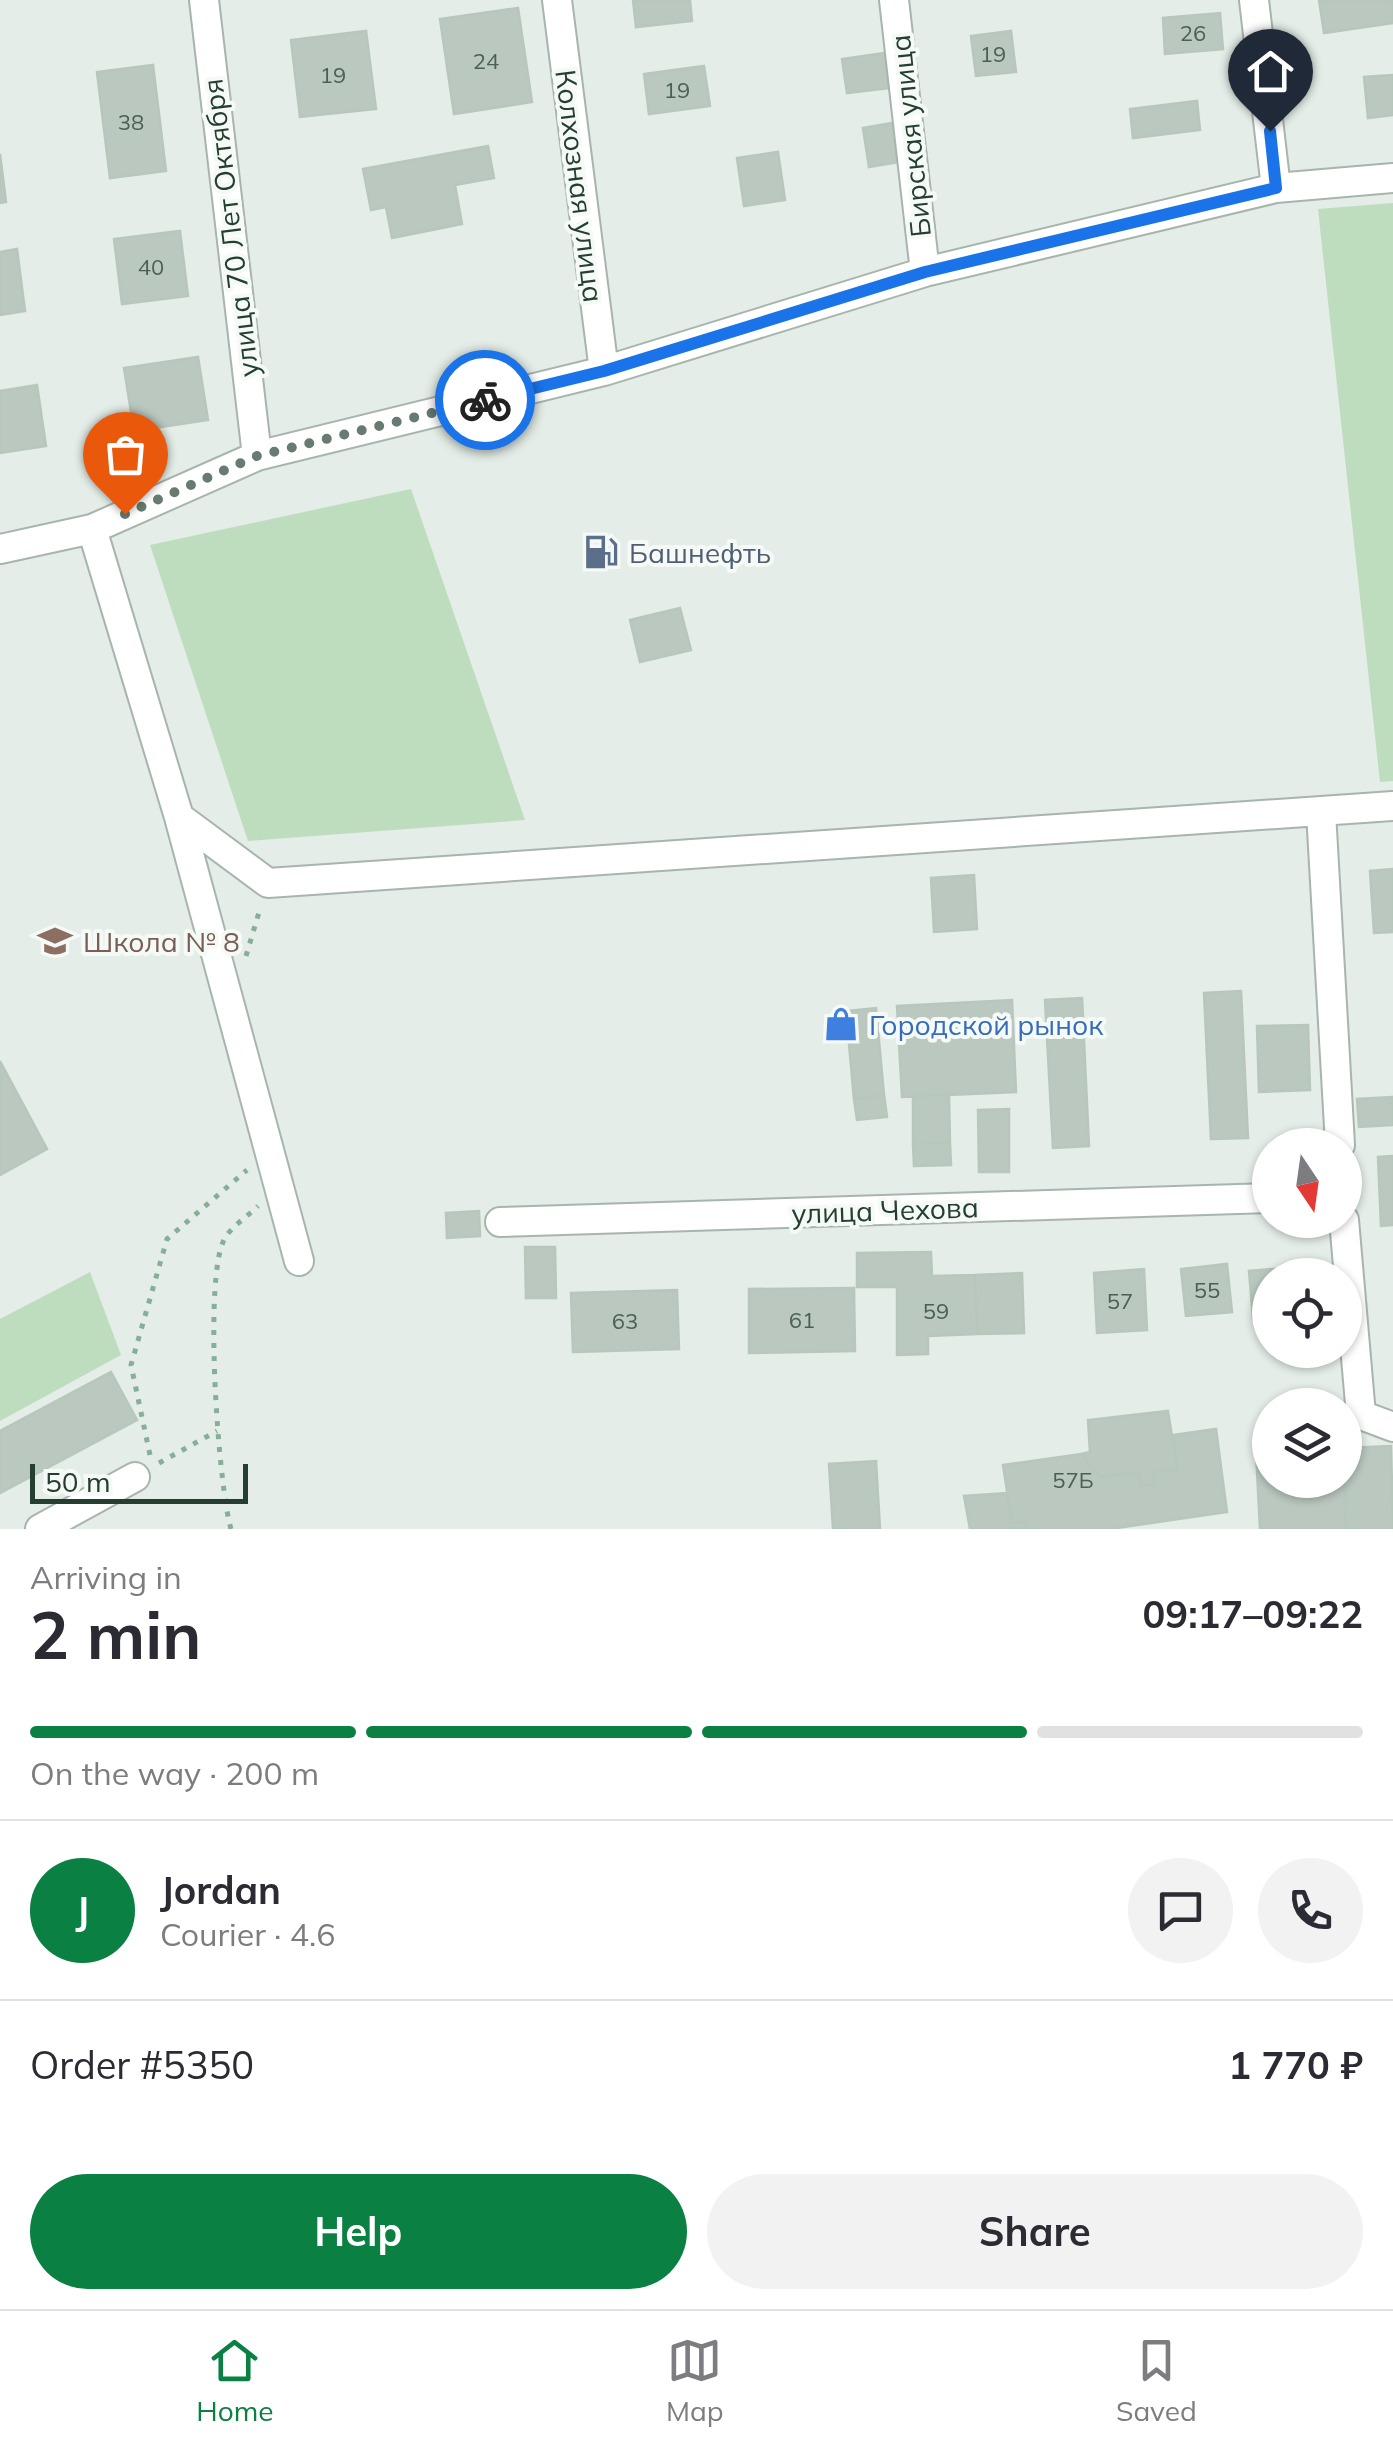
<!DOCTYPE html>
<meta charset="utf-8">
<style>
:root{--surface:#fff;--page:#f2f2f3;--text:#2b2b33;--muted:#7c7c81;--line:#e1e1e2;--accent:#0b8043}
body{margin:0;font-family:Mulish,sans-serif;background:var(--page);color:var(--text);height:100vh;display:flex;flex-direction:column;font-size:38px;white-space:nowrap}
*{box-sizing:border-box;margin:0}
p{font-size:32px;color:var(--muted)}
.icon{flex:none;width:55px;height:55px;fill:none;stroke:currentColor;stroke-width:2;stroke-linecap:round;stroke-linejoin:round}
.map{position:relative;height:1529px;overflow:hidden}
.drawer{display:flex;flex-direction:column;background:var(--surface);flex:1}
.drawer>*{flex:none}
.needle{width:65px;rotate:167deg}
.tools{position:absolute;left:1252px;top:1128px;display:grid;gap:20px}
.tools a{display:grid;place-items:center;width:110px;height:110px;border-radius:50%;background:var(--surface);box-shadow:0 2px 8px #0004;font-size:50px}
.scale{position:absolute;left:30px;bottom:25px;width:218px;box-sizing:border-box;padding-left:10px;border:5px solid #243e30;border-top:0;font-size:28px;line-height:35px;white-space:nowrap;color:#243e30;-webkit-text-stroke:8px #f5faf6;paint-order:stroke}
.pin{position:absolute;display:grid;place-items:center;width:85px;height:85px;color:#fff;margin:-102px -42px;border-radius:50% 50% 50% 0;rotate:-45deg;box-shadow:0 0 10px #0007}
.pin .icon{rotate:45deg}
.courier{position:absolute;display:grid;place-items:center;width:100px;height:100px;margin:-50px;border:8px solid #1a73e8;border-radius:50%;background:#fff;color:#222;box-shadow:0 2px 12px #0007}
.summary em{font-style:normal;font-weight:700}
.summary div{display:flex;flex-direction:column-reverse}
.summary{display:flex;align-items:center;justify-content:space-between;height:170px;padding:0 30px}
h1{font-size:65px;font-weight:700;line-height:75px}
.bar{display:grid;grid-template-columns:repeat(4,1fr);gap:15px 10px;align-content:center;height:120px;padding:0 30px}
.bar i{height:12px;border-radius:8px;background:var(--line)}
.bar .active{background:var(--accent)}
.bar p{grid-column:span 4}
.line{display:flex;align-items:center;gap:25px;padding:0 30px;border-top:2px solid var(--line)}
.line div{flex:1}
.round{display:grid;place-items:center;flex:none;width:105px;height:105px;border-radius:52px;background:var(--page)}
.button{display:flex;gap:20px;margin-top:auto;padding:20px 30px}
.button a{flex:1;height:115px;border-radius:60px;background:var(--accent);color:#fff;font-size:40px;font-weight:700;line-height:115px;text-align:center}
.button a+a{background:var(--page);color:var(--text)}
.tabs{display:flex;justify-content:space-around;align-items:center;height:140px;border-top:2px solid var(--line);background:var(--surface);font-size:28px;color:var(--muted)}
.tabs a{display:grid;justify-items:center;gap:5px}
.tabs .active{color:var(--accent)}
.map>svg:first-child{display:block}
.green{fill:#beddbf}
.building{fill:#bac8bf;stroke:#b7c7bc;stroke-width:2.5}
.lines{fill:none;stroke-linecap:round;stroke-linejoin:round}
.minor-casing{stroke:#a7b5ac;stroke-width:32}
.path{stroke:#86af98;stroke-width:5;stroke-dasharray:5 8;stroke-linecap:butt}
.minor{stroke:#fff;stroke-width:28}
.done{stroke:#677b70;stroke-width:10;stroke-dasharray:0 18}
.route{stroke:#1a73e8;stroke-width:12}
.labels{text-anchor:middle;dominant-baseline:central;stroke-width:8;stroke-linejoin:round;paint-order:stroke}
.number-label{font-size:22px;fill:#4a6054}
.street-label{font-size:28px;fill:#243e30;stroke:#f5faf6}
.service-label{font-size:28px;fill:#4e5e75;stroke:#f5faf6;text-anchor:start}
.education-label{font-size:28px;fill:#785e54;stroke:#f5faf6;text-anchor:start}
.shop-label{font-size:28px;fill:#366cbe;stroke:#f5faf6;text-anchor:start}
</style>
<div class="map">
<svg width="1393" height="1529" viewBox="0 0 1393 1529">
<rect width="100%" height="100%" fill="#e4ede7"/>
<path class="green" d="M 1393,203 L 1393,781 L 1380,782 L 1318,209 Z
M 411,489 L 525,820 L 248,841 L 150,545 Z
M 90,1272 L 121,1355 L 0,1421 L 0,1319 Z"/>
<path class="building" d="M 633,0 L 690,0 L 692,21 L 636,27 Z
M 1319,0 L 1392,0 L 1393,23 L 1324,33 Z
M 518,8 L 532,102 L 454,114 L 440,19 Z
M 1220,13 L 1223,49 L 1165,54 L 1163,18 Z
M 366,31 L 376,109 L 300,117 L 291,40 Z
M 1011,31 L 1016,72 L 976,76 L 971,36 Z
M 885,53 L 890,88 L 847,93 L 842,59 Z
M 153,65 L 166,171 L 110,178 L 97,72 Z
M 704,66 L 710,106 L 649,114 L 644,74 Z
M 1393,75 L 1393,115 L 1368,118 L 1364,77 Z
M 1197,101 L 1200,130 L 1133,138 L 1130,109 Z
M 892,123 L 899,162 L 869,167 L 863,128 Z
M 488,146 L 494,178 L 455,185 L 462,224 L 392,238 L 386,207 L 371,210 L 363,169 Z
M 778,152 L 785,200 L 744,206 L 737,158 Z
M 0,154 L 6,202 L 0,203 Z
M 180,231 L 188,296 L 122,304 L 114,239 Z
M 17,249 L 25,311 L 0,315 L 0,252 Z
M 198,357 L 208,420 L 134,431 L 124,368 Z
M 37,385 L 46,446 L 0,453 L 0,391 Z
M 680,608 L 691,650 L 640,662 L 630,620 Z
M 1393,869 L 1393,932 L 1374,933 L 1370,871 Z
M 974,875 L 977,929 L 934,932 L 931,878 Z
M 1241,991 L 1248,1138 L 1211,1139 L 1204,993 Z
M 1082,998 L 1089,1146 L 1053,1148 L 1045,1000 Z
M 1012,1000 L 1016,1092 L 902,1097 L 897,1006 Z
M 876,1008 L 884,1095 L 854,1099 L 846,1011 Z
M 1308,1025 L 1310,1090 L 1259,1092 L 1257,1026 Z
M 0,1061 L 47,1149 L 0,1175 Z
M 884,1095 L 887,1117 L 857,1120 L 854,1099 Z
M 949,1095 L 950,1143 L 913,1144 L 913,1096 Z
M 1393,1097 L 1393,1125 L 1359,1127 L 1357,1099 Z
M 1009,1109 L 1009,1172 L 979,1172 L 978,1110 Z
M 950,1143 L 951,1165 L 914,1166 L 913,1144 Z
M 1393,1156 L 1393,1225 L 1381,1226 L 1378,1157 Z
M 479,1211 L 480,1236 L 447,1238 L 446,1213 Z
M 525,1247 L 555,1247 L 556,1298 L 526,1298 Z
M 931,1252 L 932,1276 L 975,1275 L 977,1334 L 928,1336 L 928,1354 L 897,1355 L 897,1287 L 857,1287 L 857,1253 Z
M 1227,1264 L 1232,1312 L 1186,1316 L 1181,1269 Z
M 1308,1266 L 1309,1275 L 1270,1275 L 1270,1318 L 1253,1319 L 1249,1271 Z
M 1144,1269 L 1147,1330 L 1097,1333 L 1094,1273 Z
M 1022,1273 L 1024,1333 L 977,1334 L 975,1275 Z
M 854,1288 L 855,1351 L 749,1353 L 749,1289 Z
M 677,1290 L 679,1349 L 573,1352 L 571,1293 Z
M 111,1372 L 137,1420 L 0,1493 L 0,1431 Z
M 1168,1411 L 1177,1469 L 1153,1472 L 1155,1484 L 1141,1486 L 1138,1472 L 1101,1477 L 1081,1454 L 1090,1452 L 1088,1420 Z
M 1216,1429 L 1227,1512 L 1110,1529 L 1026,1529 L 1025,1521 L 1012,1523 L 1003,1465 L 1081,1454 L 1101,1477 L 1138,1472 L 1141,1486 L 1155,1484 L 1153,1472 L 1177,1469 L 1173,1435 Z
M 1391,1446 L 1393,1529 L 1346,1529 L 1345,1448 Z
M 1270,1451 L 1270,1480 L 1344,1480 L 1346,1529 L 1260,1529 L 1256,1452 Z
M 876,1461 L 880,1529 L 833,1529 L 829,1464 Z
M 1007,1493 L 1012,1523 L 1025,1521 L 1026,1529 L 970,1529 L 964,1496 Z"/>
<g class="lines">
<g class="minor-casing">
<path id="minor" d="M 204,0 L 257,456
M 557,0 L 604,371
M 894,0 L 925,272
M 1254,0 L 1276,188
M 92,529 L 179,817 L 268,883 L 1393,806
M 0,549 L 92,529 L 257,456 L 604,371 L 925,272 L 1276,188 L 1393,178
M 1321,812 L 1340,1145
M 179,817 L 299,1261
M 1344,1220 L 1361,1415 L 1393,1427
M 500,1222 L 1270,1198
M 40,1529 L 135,1477"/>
</g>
<path class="path" d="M 246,956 L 260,909
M 150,1455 L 131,1365 L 167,1239 L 247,1170
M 159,1463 L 217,1431
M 231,1529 C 218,1484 203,1274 225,1238 C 232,1226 248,1216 258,1206"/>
<use href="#minor" class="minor"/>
</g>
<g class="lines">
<path class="done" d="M 125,514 L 257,456 L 485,400"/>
<path class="route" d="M 485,400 L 604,371 L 925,272 L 1276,188 L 1270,131"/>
</g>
<defs>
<g id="fuel-bare" transform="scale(2.7)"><path d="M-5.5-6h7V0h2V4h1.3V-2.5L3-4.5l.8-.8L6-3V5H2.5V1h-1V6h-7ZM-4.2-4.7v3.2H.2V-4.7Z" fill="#5c6f8a" stroke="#f5faf6" stroke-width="2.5" paint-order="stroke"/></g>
<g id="school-bare" transform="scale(2.7)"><path d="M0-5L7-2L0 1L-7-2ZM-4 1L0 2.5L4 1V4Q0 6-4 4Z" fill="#8d6e63" stroke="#f5faf6" stroke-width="2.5" paint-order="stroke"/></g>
<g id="shop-bare" transform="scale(2.7)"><path d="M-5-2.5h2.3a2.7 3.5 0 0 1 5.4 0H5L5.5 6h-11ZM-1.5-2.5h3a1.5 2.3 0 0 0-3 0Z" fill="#3f7fe0" stroke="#f5faf6" stroke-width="2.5" paint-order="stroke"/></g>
</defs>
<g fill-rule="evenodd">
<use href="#fuel-bare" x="601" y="552"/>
<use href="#school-bare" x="55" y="941"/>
<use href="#shop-bare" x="841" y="1024"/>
</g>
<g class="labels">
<g class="number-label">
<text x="1193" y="33">26</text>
<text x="993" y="54">19</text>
<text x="486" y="61">24</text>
<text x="333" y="75">19</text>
<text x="677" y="90">19</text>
<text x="131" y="122">38</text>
<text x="151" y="267">40</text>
<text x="1207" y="1290">55</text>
<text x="1120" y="1301">57</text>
<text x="936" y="1311">59</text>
<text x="802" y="1320">61</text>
<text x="625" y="1321">63</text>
<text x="1073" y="1480">57Б</text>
</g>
<g class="street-label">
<text transform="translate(910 136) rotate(-96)">Бирская улица</text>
<text transform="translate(580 186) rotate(83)">Колхозная улица</text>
<text transform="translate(230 228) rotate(-97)">улица 70 Лет Октября</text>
<text transform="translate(885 1210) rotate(-2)">улица Чехова</text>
</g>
<g class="service-label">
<text x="629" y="552">Башнефть</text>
</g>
<g class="education-label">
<text x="83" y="941">Школа № 8</text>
</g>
<g class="shop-label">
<text x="869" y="1024">Городской рынок</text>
</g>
</g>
</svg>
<div class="tools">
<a><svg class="needle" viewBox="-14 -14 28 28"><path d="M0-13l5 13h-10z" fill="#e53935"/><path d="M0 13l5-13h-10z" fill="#7c7c81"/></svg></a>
<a><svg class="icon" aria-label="locate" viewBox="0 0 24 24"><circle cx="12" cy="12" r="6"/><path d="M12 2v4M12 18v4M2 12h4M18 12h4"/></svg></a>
<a><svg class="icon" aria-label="layers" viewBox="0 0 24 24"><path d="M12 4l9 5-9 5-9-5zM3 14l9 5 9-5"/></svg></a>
</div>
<div class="scale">50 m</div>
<div class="pin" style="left:125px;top:514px;background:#ea580c"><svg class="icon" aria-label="bag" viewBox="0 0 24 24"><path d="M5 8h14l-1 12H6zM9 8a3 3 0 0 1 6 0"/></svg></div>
<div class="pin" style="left:1270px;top:131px;background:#1f2937"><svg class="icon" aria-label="home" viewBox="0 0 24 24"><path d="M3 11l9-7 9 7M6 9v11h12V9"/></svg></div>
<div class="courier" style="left:485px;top:400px"><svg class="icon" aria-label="bike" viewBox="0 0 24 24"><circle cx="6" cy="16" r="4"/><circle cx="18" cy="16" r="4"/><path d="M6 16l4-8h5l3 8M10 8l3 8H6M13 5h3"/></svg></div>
</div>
<section class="drawer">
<div class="summary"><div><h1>2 min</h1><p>Arriving in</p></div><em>09:17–09:22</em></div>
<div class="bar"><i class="active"></i><i class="active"></i><i class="active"></i><i></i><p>On the way · 200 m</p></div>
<div class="line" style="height:180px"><b class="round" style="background:var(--accent);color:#fff">J</b><div><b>Jordan</b><p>Courier · 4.6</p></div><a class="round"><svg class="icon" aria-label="chat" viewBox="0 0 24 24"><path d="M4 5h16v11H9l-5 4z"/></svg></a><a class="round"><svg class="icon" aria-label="phone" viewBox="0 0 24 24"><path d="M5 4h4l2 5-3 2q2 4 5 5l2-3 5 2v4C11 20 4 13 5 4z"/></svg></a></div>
<div class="line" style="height:130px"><div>Order #5350</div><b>1 770 ₽</b></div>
<div class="button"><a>Help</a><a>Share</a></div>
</section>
<nav class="tabs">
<a class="active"><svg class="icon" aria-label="home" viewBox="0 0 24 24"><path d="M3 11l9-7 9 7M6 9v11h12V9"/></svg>Home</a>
<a><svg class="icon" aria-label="map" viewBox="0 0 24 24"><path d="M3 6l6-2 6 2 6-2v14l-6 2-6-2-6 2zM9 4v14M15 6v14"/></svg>Map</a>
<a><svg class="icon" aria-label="saved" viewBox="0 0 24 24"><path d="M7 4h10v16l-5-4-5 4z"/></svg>Saved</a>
</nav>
